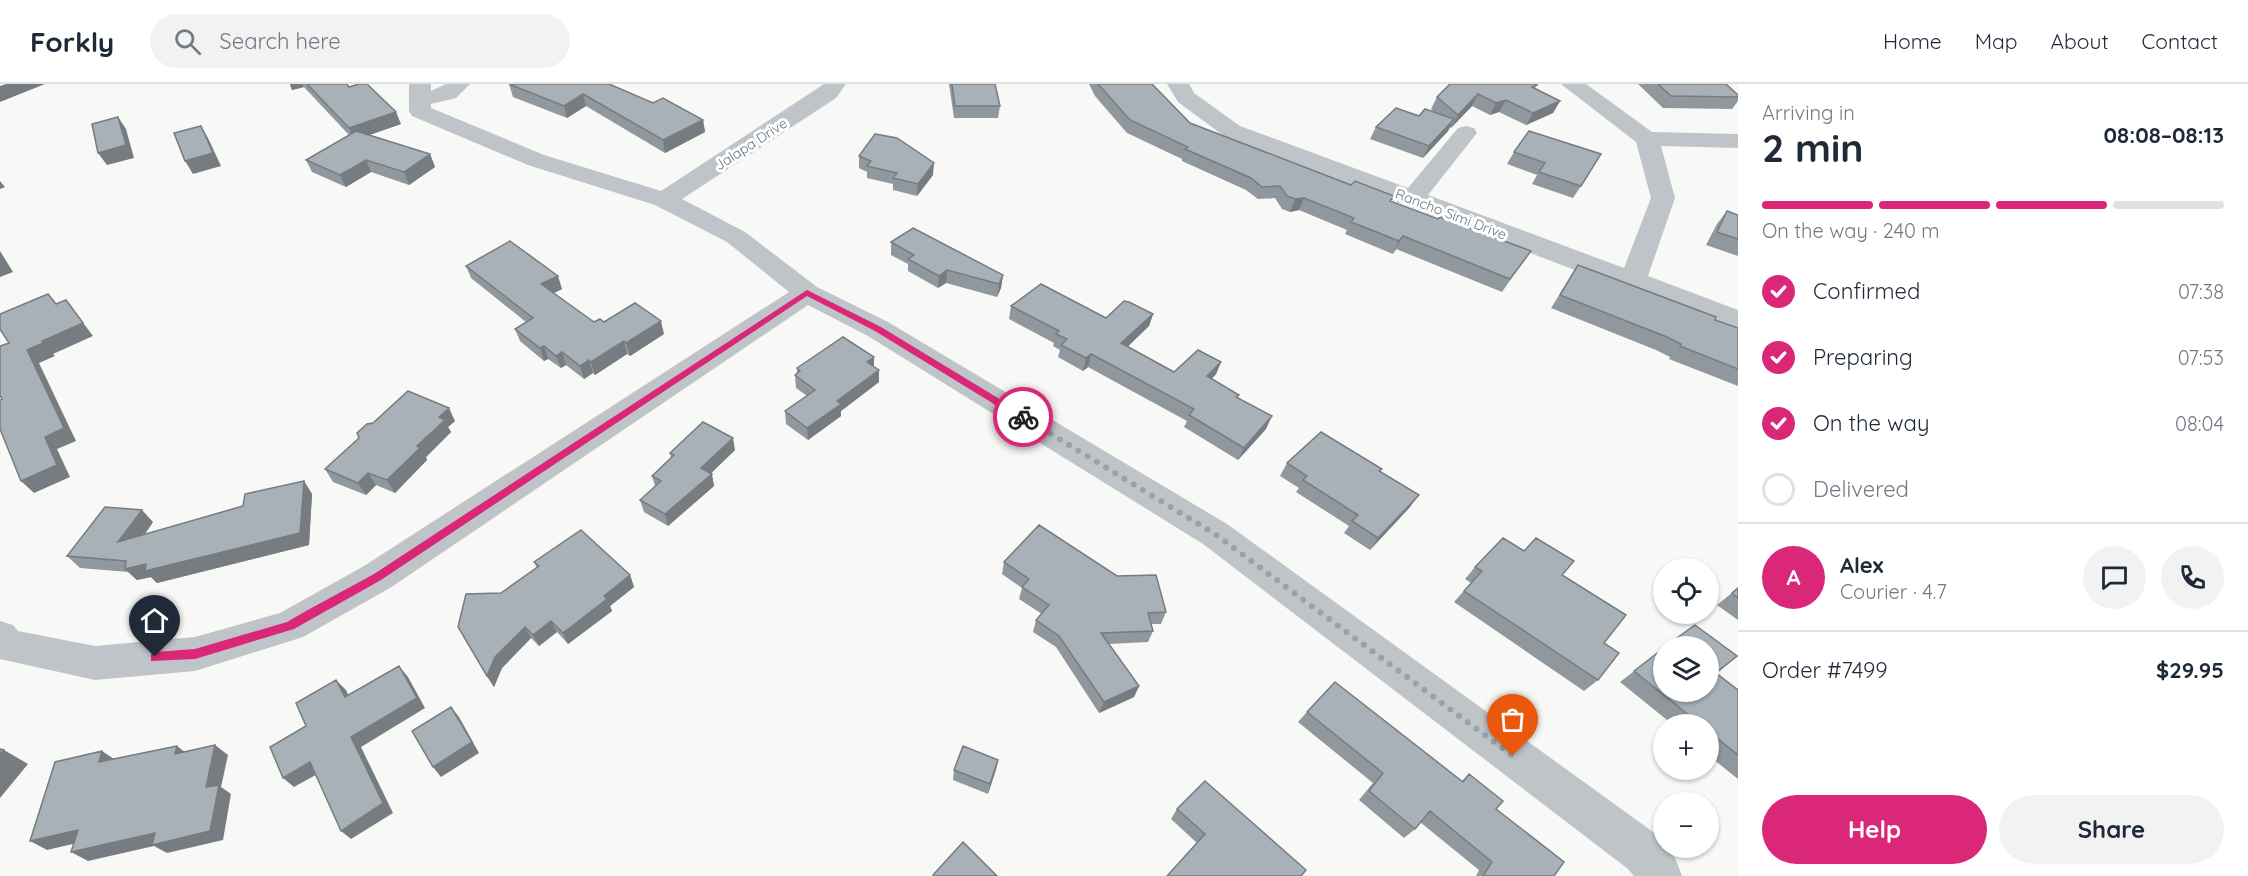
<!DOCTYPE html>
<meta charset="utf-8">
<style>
:root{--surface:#fff;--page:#f2f2f3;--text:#1f2937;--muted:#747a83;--line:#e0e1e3;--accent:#db2777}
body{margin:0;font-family:Quicksand,sans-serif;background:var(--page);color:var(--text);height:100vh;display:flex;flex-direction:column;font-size:22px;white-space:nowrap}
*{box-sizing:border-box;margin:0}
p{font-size:20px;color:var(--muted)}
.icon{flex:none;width:33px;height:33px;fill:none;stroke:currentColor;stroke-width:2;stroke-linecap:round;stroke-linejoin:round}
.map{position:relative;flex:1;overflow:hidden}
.sheet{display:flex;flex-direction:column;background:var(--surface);width:510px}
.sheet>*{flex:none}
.controls{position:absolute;left:1653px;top:474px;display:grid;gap:12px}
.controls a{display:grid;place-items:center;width:66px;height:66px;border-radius:50%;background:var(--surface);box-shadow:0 2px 4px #0004;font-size:30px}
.pin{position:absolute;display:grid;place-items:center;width:51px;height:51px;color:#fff;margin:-62px -26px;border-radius:50% 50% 50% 0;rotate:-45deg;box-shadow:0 0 6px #0007}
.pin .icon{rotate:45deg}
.courier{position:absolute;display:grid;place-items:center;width:60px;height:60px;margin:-30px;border:4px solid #db2777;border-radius:50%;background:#fff;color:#222;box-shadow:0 2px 8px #0007}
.overview em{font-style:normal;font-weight:700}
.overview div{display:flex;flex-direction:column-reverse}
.overview{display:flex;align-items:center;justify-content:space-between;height:102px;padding:0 24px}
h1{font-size:39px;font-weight:700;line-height:45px}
.bar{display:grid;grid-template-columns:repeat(4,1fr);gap:9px 6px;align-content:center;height:72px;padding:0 24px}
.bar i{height:8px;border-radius:4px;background:var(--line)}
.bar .active{background:var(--accent)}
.bar p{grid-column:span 4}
.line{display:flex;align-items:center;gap:15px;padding:0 24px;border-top:2px solid var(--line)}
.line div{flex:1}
.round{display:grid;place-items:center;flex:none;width:63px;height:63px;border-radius:32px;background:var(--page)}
ol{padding:0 24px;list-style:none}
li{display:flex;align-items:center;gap:18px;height:66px}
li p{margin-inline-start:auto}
li .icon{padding:6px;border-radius:50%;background:var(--accent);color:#fff;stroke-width:4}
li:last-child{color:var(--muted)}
li i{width:33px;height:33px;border:3px solid var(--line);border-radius:50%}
.cta{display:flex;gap:12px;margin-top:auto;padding:12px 24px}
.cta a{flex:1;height:69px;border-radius:36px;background:var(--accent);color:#fff;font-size:24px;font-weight:700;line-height:69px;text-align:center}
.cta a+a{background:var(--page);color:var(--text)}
header{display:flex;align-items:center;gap:36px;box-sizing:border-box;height:84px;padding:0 30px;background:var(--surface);border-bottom:2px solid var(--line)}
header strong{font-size:28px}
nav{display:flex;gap:33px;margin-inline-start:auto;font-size:21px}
.search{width:420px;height:54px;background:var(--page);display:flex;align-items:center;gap:15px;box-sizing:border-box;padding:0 21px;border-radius:33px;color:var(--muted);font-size:22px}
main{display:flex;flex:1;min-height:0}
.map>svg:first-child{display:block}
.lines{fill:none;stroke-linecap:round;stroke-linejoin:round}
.minor{fill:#bfc4c8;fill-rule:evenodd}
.wall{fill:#90989d}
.shaded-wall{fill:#767c80}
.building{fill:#a8b1b7;stroke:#767c80;stroke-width:1.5}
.route{fill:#db2777}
.done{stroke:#98a2a9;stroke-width:6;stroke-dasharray:0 10.8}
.labels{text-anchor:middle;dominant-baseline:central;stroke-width:6;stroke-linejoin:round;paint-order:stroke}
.far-street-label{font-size:14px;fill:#647480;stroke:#fff}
</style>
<header>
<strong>Forkly</strong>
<div class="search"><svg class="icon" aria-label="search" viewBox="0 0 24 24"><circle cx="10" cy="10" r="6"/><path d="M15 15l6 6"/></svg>Search here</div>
<nav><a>Home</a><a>Map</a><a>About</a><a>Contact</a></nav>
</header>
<main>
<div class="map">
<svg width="1738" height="792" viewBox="0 0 1738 792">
<rect width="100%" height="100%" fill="#f8f8f6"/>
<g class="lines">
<path class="minor" d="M 409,0 L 431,0 L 431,7 L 446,0 L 470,0 L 456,14 L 431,20 L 431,24 L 544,71 L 661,107 L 824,0 L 846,0 L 836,14 L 682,115 L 745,148 L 817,203 L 888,238 L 1227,440 L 1660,753 L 1664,764 L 1667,764 L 1676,776 L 1682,792 L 1634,792 L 1628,785 L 1203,460 L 868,252 L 808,221 L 390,504 L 303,553 L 195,587 L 95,596 L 0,575 L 0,537 L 13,541 L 18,547 L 95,562 L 195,553 L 280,529 L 364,482 L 789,208 L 727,158 L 655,121 L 528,81 L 412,32 L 409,27 Z
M 1167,0 L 1189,0 L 1194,9 L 1240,42 L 1408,104 L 1458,44 L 1466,42 L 1474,44 L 1477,49 L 1428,111 L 1624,184 L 1651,114 L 1636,58 L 1561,0 L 1586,0 L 1652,48 L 1738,50 L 1738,64 L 1661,62 L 1675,114 L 1648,192 L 1738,226 L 1738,245 L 1622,204 L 1224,52 L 1178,18 Z"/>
</g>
<path class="wall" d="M 290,0 L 347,0 L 349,3 L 401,40 L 370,51 L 430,70 L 435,83 L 409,101 L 371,88 L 346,103 L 312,88 L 306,76 L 349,51 L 304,3 L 292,6 Z
M 509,0 L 653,19 L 703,36 L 705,48 L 665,69 L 586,22 L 567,34 L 513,13 Z
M 949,0 L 995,0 L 1000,22 L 998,34 L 954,34 Z
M 1089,0 L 1152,0 L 1190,39 L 1392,118 L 1522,179 L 1502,208 L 1396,165 L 1393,170 L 1345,150 L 1347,146 L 1299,126 L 1290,128 L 1282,125 L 1275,114 L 1258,115 L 1246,106 L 1182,77 L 1182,75 L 1127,49 L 1095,12 Z
M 1638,0 L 1726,0 L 1738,11 L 1738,17 L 1732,25 L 1663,24 Z
M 1537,1 L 1535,4 L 1560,17 L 1553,29 L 1526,41 L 1499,28 L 1490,31 L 1472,22 L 1451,44 L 1450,43 L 1448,47 L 1423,74 L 1370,55 L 1376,43 L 1419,32 L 1435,29 L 1431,25 L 1437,13 Z
M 1529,47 L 1581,102 L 1573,114 L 1532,100 L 1537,91 L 1507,80 L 1514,68 Z
M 859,72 L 933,91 L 917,112 L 893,106 L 893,100 L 867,94 L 867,88 L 859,84 Z
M 1727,127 L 1738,131 L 1738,172 L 1706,161 L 1717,140 Z
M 891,158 L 1003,191 L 1001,204 L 997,213 L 946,199 L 938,204 L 908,187 L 908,180 L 891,171 Z
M 1578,181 L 1715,236 L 1738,244 L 1738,302 L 1669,275 L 1670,273 L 1656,266 L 1551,224 Z
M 466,182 L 562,205 L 554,209 L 594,238 L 604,238 L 664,250 L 630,272 L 627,270 L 595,291 L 593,289 L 584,295 L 566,281 L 561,284 L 548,275 L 544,277 L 520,257 L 515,245 L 526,238 L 471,194 Z
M 1011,222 L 1106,234 L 1153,230 L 1149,242 L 1127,263 L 1174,288 L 1221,278 L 1216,290 L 1212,295 L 1239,311 L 1237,314 L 1266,345 L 1238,376 L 1184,343 L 1187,337 L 1088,283 L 1083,287 L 1058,273 L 1060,266 L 1053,262 L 1054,259 L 1009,235 Z
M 874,282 L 879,298 L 841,327 L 841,332 L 808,356 L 786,340 L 785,327 L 807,312 L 796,304 L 795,291 L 797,289 L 797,284 Z
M 455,337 L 448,343 L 451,348 L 426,373 L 427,376 L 395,409 L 376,401 L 366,411 L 333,398 L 325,385 Z
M 735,366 L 711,389 L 714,402 L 668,442 L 644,428 L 640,416 L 655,402 L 652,392 L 671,374 L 670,369 Z
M 1287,379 L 1380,388 L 1410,423 L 1370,466 L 1344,449 L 1349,442 L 1296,408 L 1299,404 L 1280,392 Z
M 304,397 L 312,410 L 309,461 L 157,499 L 151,493 L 137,496 L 128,488 L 80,484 L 67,472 L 153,438 L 145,450 L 243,422 Z
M 534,478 L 630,491 L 634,503 L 610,522 L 612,527 L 568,560 L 557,548 L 539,562 L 531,554 L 502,584 L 494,603 L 487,592 L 501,509 L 537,484 Z
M 1004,478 L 1166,528 L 1161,540 L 1151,540 L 1153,547 L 1148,558 L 1108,560 L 1139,602 L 1134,613 L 1099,629 L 1056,563 L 1033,548 L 1036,536 L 1042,530 L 1019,515 L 1022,504 L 1002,490 Z
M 1475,483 L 1562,491 L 1604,559 L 1598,596 L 1584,607 L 1454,518 L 1471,499 L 1465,495 Z
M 1738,504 L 1738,536 L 1717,521 Z
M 1664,564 L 1716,589 L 1738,606 L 1738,695 L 1708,671 L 1708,640 L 1672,640 L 1620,598 Z
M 1307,628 L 1462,697 L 1469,690 L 1496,725 L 1554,792 L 1476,792 L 1479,786 L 1420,738 L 1415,745 L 1404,754 L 1359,716 L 1373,699 L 1298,638 Z
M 998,676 L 988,710 L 953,696 L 954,686 Z
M 1177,725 L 1301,792 L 1197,759 L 1171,735 Z"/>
<path class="shaded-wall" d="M 6,0 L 45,0 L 0,18 L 0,2 Z
M 290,0 L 302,0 L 304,3 L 292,6 Z
M 583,10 L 586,22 L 567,34 L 564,22 Z
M 1478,10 L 1472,22 L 1451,44 L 1458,31 Z
M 1506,16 L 1499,28 L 1490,31 L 1496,19 Z
M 1560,17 L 1553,29 L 1526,41 L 1533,29 Z
M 396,28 L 401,40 L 354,56 L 349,44 Z
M 118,33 L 126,45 L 134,74 L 107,81 L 98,69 Z
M 1454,35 L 1448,47 L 1423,74 L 1429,62 Z
M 703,36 L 705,48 L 665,69 L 663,56 Z
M 201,42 L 208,54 L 221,82 L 193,90 L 185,77 Z
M 430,70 L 435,83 L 409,101 L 404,88 Z
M 366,76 L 371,88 L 346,103 L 340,91 Z
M 934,79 L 933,91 L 917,112 L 918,100 Z
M 0,97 L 5,103 L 0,105 Z
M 1304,114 L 1299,126 L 1290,128 L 1295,115 Z
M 1403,152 L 1396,165 L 1393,170 L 1399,157 Z
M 0,167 L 13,188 L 0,193 Z
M 947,186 L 946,199 L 938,204 L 939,192 Z
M 1003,191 L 1001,204 L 997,213 L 999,200 Z
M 558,192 L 562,205 L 546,213 L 541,200 Z
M 66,216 L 93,252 L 53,270 L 55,272 L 39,279 L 76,357 L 57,365 L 70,393 L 34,409 L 21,397 L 27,266 L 42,257 Z
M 1153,230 L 1149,242 L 1118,272 L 1121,259 Z
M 661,237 L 664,250 L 630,272 L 626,259 Z
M 624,257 L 627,270 L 595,291 L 591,278 Z
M 544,262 L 548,275 L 544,277 L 540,264 Z
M 562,268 L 566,281 L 561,284 L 556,272 Z
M 1091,270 L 1088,283 L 1083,287 L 1086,274 Z
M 874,273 L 874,286 L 867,278 Z
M 589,276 L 593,289 L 584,295 L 580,282 Z
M 1221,278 L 1216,290 L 1202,304 L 1207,292 Z
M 879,286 L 879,298 L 841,327 L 841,332 L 808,356 L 807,344 L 837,317 Z
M 449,324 L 455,337 L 448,343 L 451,348 L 426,373 L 427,376 L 395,409 L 387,396 L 417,362 L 439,333 Z
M 1272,332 L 1266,345 L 1238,376 L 1244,364 Z
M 733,354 L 735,366 L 704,396 L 701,384 Z
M 368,389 L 376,401 L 366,411 L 358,399 Z
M 712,390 L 714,402 L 668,442 L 665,430 Z
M 304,397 L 312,410 L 309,461 L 157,499 L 151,493 L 137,496 L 125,485 Z
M 1419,411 L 1410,423 L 1370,466 L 1378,454 Z
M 142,426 L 153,438 L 131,470 L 118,458 Z
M 630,491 L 634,503 L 610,522 L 612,527 L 568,560 L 563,549 L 604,512 Z
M 551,537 L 557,548 L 539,562 L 533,551 Z
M 525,543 L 531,554 L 502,584 L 494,603 L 487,592 L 495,573 Z
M 399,582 L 408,593 L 425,624 L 361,663 L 393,729 L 351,755 L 341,747 L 351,653 Z
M 336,596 L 346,606 L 354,624 L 345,613 Z
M 1139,602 L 1134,613 L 1099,629 L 1104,618 Z
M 451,623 L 459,633 L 479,669 L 441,693 L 433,683 Z
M 215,661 L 228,671 L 221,703 L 231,710 L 223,756 L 167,769 L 154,762 L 88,777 L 71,768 L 206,703 Z
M 177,662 L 190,672 L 175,670 Z
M 4,666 L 28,680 L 0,714 L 0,670 Z
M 102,667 L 117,677 L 99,678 Z
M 998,676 L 996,686 L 988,710 L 990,700 Z
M 310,678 L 321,688 L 294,703 L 283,694 Z
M 78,746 L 94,755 L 47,766 L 30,757 Z"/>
<path class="building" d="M 307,0 L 347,0 L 349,3 L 359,0 L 367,0 L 396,28 L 349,44 Z
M 509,0 L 609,0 L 653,19 L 663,14 L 703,36 L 663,56 L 583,10 L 564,22 Z
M 952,0 L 995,0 L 1000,22 L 955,22 Z
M 1098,0 L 1152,0 L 1190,39 L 1351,101 L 1355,97 L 1394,112 L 1390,117 L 1438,135 L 1440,133 L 1531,167 L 1510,195 L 1403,152 L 1399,157 L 1351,138 L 1354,134 L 1304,114 L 1295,115 L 1287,112 L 1280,102 L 1262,103 L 1251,94 L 1185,65 L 1188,63 L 1130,36 Z
M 1450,0 L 1535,0 L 1537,1 L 1532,3 L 1560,17 L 1533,29 L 1506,16 L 1496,19 L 1478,10 L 1458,31 L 1437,13 Z
M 1658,0 L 1726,0 L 1738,11 L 1738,13 L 1671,12 Z
M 1396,24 L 1419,32 L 1425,25 L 1454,35 L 1429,62 L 1376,43 Z
M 118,33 L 126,61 L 98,69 L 92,40 Z
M 201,42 L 213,69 L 185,77 L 174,49 Z
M 356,47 L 430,70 L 404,88 L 366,76 L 340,91 L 306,76 Z
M 1529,47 L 1601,70 L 1581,102 L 1539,88 L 1545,79 L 1514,68 Z
M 875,50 L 897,54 L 934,79 L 918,100 L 893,94 L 897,89 L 867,82 L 871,77 L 859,72 Z
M 1727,127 L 1738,131 L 1738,155 L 1717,148 Z
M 913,144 L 1003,191 L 999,200 L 947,186 L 939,192 L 908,175 L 914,171 L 891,158 Z
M 510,157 L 558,192 L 541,200 L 594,238 L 600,235 L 604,238 L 635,219 L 661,237 L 626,259 L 624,257 L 591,278 L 589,276 L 580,282 L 562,268 L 556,272 L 544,262 L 540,264 L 515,245 L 533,234 L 466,182 Z
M 1578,181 L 1716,233 L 1715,236 L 1738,244 L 1738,285 L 1680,262 L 1681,260 L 1667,253 L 1560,211 Z
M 1041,200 L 1106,234 L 1124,217 L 1129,218 L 1153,230 L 1121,259 L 1174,288 L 1198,266 L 1221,278 L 1207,292 L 1239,311 L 1236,313 L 1272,332 L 1244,364 L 1189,331 L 1194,325 L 1091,270 L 1086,274 L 1061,261 L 1067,255 L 1056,250 L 1059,247 L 1011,222 Z
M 48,210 L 56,220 L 66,216 L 83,239 L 42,257 L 43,259 L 27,266 L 64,344 L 45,353 L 57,381 L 21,397 L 0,345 L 0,316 L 2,315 L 0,311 L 0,262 L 9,259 L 0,245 L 0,230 Z
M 843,253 L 874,273 L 867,278 L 879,286 L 837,317 L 841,320 L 807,344 L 785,327 L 815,306 L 795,291 L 800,287 L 797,284 Z
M 408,307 L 449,324 L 439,333 L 445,336 L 417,362 L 420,364 L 387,396 L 368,389 L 358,399 L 325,385 L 359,354 L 357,349 L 367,340 L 373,339 Z
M 703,338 L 733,354 L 701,384 L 712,390 L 665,430 L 640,416 L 661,397 L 652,392 L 674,371 L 670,369 Z
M 1321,348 L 1382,385 L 1379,387 L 1419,411 L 1378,454 L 1352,437 L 1358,431 L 1303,396 L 1307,392 L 1287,379 Z
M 304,397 L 300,449 L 145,487 L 146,480 L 125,485 L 126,477 L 67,472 L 105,423 L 142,426 L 118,458 L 243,422 L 245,410 Z
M 1039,441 L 1117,492 L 1156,491 L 1166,528 L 1148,529 L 1153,547 L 1101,549 L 1139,602 L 1104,618 L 1059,552 L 1036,536 L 1049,521 L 1022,503 L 1029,495 L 1004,478 Z
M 581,446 L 630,491 L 604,512 L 607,515 L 563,549 L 551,537 L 533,551 L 525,543 L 495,573 L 487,592 L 458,543 L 466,510 L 501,509 L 539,482 L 534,478 Z
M 1503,454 L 1524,467 L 1536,454 L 1574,477 L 1562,491 L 1626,531 L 1604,559 L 1619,569 L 1598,596 L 1464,507 L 1482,487 L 1475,483 Z
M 1738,504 L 1738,514 L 1732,509 Z
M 1695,541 L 1737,572 L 1716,589 L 1738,606 L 1738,671 L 1708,647 L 1708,640 L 1700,640 L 1634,587 L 1664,564 L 1664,608 L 1708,608 L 1708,562 L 1666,562 Z
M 399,582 L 417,614 L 351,653 L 383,719 L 341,747 L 310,678 L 283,694 L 270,663 L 306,642 L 296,619 L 336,596 L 345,613 Z
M 1335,598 L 1463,698 L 1469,690 L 1503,717 L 1496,725 L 1564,778 L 1554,792 L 1483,792 L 1492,778 L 1430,727 L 1415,745 L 1369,707 L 1383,689 L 1307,628 Z
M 451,623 L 472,658 L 433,683 L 412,647 Z
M 215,661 L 206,703 L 219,701 L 210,747 L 152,761 L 155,749 L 71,768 L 78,746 L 30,757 L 55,678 L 102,667 L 99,678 L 177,662 L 175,670 Z
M 963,662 L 998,676 L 990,700 L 954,686 Z
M 0,665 L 4,666 L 0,670 Z
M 1205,697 L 1306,786 L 1301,792 L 1167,792 L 1205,750 L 1177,725 Z
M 963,758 L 997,792 L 935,792 L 933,791 Z"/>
<path class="route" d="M 807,206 L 881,243 L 1026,331 L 1026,336 L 1020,336 L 875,247 L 807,212 L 381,496 L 294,545 L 195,575 L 151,577 L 151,570 L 155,568 L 195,565 L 287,538 L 306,527 L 374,490 Z"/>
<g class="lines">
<path class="done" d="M 1023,333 L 1215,450 L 1513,672"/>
</g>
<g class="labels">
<g class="far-street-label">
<text transform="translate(751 60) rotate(-33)">Jalapa Drive</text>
<text transform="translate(1451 130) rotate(21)">Rancho Simi Drive</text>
</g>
</g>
</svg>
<div class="controls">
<a><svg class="icon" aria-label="locate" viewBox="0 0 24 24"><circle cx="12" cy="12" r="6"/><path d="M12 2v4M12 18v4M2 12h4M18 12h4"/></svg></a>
<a><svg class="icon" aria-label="layers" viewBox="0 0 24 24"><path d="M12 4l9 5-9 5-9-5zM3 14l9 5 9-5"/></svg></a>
<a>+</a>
<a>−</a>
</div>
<div class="pin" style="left:1513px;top:672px;background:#ea580c"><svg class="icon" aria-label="bag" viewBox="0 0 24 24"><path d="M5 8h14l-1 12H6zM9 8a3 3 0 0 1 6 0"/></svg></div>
<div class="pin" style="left:155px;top:573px;background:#1f2937"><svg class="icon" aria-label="home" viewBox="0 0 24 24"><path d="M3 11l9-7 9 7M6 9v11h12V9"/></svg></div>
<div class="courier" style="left:1023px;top:333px"><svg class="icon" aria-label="bike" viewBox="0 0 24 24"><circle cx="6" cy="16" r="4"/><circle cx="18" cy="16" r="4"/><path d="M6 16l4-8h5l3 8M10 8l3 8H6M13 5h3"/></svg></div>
</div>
<section class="sheet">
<div class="overview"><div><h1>2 min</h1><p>Arriving in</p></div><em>08:08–08:13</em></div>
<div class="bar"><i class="active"></i><i class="active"></i><i class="active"></i><i></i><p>On the way · 240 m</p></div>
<ol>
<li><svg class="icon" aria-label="check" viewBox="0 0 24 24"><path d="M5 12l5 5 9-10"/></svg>Confirmed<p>07:38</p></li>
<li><svg class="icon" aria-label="check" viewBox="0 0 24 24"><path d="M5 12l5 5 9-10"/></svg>Preparing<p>07:53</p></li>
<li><svg class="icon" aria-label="check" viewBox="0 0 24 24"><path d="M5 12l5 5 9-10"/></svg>On the way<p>08:04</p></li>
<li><i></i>Delivered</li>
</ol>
<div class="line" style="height:108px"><b class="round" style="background:var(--accent);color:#fff">A</b><div><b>Alex</b><p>Courier · 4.7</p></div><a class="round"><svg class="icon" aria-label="chat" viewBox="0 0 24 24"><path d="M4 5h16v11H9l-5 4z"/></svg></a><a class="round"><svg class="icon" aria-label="phone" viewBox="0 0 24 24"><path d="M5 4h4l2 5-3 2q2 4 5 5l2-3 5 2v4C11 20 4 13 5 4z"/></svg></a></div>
<div class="line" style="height:78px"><div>Order #7499</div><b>$29.95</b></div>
<div class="cta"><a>Help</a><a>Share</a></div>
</section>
</main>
